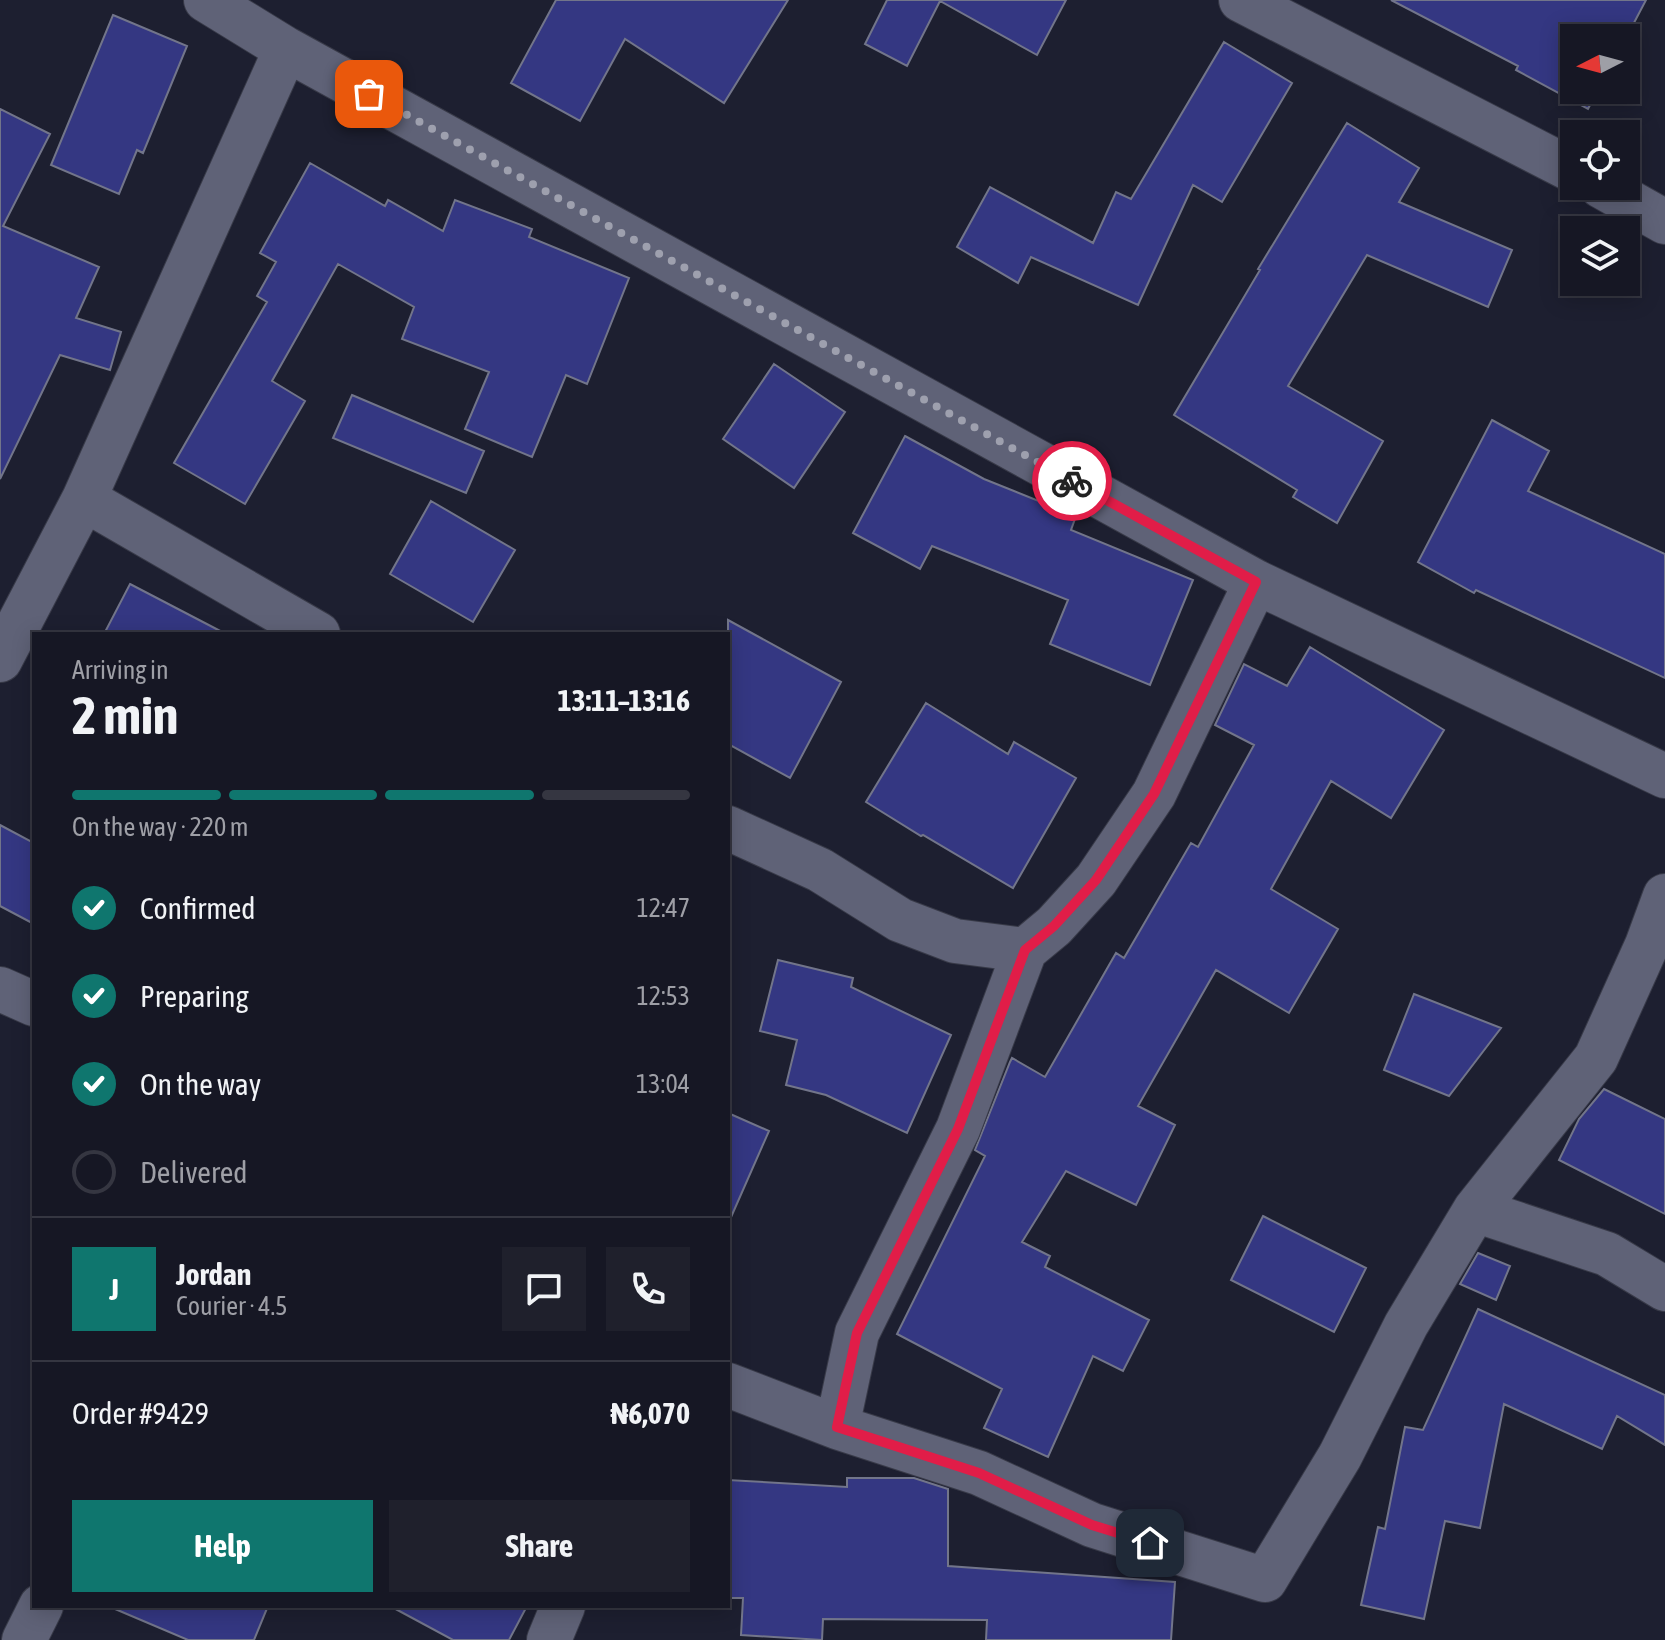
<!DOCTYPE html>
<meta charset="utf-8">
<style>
:root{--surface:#161724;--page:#1f202c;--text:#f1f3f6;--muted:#9e9fa6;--line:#353641;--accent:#0f766e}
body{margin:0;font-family:"Asap Condensed",sans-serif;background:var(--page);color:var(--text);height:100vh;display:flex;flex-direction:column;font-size:30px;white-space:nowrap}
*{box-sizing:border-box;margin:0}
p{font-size:26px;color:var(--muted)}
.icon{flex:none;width:44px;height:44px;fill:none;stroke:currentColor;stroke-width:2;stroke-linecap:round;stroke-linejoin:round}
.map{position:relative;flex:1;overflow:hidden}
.drawer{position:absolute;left:32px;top:632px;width:698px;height:976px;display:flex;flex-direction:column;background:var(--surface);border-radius:0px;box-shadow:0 4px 20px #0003,0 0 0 2px var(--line)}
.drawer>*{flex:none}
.needle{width:52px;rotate:264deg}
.buttons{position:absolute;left:1560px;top:24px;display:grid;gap:16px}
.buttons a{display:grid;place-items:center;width:80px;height:80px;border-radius:0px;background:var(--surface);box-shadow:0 4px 20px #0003,0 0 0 2px var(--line);font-size:40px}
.pin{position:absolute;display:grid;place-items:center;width:68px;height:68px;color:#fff;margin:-34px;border-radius:16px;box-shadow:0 4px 12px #0006}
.courier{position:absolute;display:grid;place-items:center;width:80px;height:80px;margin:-40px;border:6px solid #e11d48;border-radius:50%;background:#fff;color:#222;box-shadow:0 2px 10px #0007}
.headline em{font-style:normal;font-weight:700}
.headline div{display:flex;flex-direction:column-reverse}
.headline{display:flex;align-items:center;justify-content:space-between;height:136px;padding:0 40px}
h1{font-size:52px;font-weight:700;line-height:60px}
.bar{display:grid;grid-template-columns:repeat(4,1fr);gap:12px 8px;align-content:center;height:96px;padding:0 40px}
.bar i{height:10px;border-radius:6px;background:var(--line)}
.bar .active{background:var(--accent)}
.bar p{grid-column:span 4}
.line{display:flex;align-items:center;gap:20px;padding:0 40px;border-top:2px solid var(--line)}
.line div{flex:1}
.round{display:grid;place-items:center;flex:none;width:84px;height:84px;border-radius:0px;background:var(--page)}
ol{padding:0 40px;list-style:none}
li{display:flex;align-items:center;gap:24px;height:88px}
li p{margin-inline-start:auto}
li .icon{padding:8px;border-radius:50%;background:var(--accent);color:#fff;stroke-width:4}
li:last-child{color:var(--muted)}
li i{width:44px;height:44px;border:4px solid var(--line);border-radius:50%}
.primary-button{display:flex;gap:16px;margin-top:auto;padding:16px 40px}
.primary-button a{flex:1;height:92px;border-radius:0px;background:var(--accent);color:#fff;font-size:32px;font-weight:700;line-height:92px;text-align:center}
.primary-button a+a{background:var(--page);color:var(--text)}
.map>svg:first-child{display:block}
.building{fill:#343782;stroke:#72758a;stroke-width:2}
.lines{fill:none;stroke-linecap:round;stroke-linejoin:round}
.minor-casing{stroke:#383a48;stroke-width:46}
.minor{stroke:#5f6277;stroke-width:44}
.done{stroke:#9ea0ae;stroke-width:8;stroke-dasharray:0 14.4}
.route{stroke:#e11d48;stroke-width:10}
</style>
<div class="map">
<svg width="1665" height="1640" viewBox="0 0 1665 1640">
<rect width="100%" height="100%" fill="#1d1f30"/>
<path class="building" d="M 556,0 L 788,0 L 724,103 L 625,39 L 580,121 L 511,83 Z
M 887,0 L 1066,0 L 1037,55 L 940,1 L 907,66 L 865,44 Z
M 1391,0 L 1646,0 L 1626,38 L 1574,38 L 1574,90 L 1598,90 L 1588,109 L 1516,70 L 1518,66 Z
M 113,15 L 187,46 L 143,153 L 137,150 L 119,194 L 51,165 Z
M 1224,42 L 1292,83 L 1222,202 L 1193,185 L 1138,305 L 1031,257 L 1018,283 L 957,247 L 990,187 L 1093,243 L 1116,192 L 1131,199 Z
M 0,109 L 50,134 L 3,226 L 99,267 L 76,318 L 121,332 L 110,370 L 60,355 L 0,479 Z
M 1347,123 L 1419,168 L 1399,202 L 1512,250 L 1488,307 L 1367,255 L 1288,386 L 1383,441 L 1337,523 L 1293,497 L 1297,490 L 1174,415 L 1260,270 L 1258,269 Z
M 310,163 L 385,206 L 388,200 L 443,231 L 455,200 L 532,229 L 529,237 L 629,278 L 587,384 L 566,375 L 532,457 L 465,429 L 489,372 L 402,339 L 414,307 L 338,264 L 272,381 L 305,401 L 245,504 L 174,463 L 267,302 L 257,296 L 276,262 L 260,253 Z
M 774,364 L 845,412 L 794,488 L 723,439 Z
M 352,395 L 484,451 L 466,493 L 333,438 Z
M 1492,420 L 1549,451 L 1528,491 L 1665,554 L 1665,678 L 1476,590 L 1474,593 L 1418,562 Z
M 905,436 L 984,479 L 1076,516 L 1071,530 L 1193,580 L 1150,685 L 1050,644 L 1068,600 L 932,546 L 920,569 L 853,533 Z
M 431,501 L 515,550 L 473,622 L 390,574 Z
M 130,584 L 226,634 L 104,634 Z
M 728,620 L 841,682 L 790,778 L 728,744 Z
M 1310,647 L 1444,730 L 1391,818 L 1331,781 L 1271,889 L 1338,929 L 1289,1013 L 1216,970 L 1138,1106 L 1175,1125 L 1136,1205 L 1066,1171 L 1022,1242 L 1050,1256 L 1045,1267 L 1149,1320 L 1123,1371 L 1093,1356 L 1048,1457 L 984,1428 L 1002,1389 L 897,1334 L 985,1156 L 975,1150 L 1010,1062 L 1012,1058 L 1045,1077 L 1116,953 L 1124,958 L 1191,843 L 1198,847 L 1254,745 L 1215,725 L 1244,664 L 1287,686 Z
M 926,703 L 1008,754 L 1014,742 L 1076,778 L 1013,888 L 923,835 L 921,836 L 866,802 Z
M 0,825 L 34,843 L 34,924 L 0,906 Z
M 778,960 L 853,978 L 851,987 L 951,1035 L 907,1133 L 826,1095 L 786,1085 L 797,1040 L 760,1031 Z
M 1414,994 L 1501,1028 L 1449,1096 L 1384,1070 Z
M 1604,1089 L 1665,1119 L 1665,1214 L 1559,1160 L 1579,1119 Z
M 728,1113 L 769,1131 L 728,1224 Z
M 1263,1216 L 1366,1268 L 1334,1332 L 1231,1280 Z
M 1478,1253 L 1510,1266 L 1496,1300 L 1460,1284 Z
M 1478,1309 L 1665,1395 L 1665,1445 L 1617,1416 L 1602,1449 L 1504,1404 L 1480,1528 L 1445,1521 L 1424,1619 L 1361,1605 L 1378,1527 L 1385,1529 L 1405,1427 L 1423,1430 Z
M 847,1478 L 914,1478 L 948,1489 L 948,1566 L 1175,1582 L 1171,1640 L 986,1640 L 987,1620 L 823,1619 L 822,1640 L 741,1635 L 743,1598 L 728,1598 L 728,1480 L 847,1487 Z
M 108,1606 L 268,1606 L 254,1640 L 188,1640 Z
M 390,1606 L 527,1606 L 509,1640 L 453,1640 Z"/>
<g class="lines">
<g class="minor-casing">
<path id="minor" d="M 206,0 L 286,49 L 1256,582 L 1665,776
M 1241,0 L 1574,171
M 1601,186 L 1665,222
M 84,499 L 318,634
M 0,660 L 84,499 L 286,49
M 728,828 L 820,870 L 900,920 L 955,941 L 1025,950 L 1054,926 L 1096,880 L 1154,794 L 1256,582
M 0,989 L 34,1004
M 1475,1210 L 1607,1254 L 1665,1289
M 728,1385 L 837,1427 L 979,1473 L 1092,1525 L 1265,1580 L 1340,1456 L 1406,1325 L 1475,1210 L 1596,1058 L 1647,945 L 1665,896
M 837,1427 L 857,1333 L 958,1129 L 1025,950
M 24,1640 L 41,1606
M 549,1640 L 563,1606"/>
</g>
<use href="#minor" class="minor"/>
</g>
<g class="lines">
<path class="done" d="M 369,94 L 1072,481"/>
<path class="route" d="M 1072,481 L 1256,582 L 1154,794 L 1096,880 L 1054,926 L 1025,950 L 958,1129 L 857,1333 L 837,1427 L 979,1473 L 1092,1525 L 1150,1543"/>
</g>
</svg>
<div class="buttons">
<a><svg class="needle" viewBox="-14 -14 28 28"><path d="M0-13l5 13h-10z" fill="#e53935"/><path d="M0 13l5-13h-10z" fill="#9e9fa6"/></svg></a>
<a><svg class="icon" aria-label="locate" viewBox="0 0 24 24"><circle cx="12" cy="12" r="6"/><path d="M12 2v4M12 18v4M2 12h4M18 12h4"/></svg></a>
<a><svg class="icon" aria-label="layers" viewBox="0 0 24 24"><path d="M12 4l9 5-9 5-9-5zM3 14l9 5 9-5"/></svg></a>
</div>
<div class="pin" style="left:369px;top:94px;background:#ea580c"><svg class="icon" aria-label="bag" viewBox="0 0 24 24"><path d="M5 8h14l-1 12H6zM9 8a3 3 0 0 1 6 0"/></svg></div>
<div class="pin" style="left:1150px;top:1543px;background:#1f2937"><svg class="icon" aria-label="home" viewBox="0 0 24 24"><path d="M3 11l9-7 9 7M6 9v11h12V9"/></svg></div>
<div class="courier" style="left:1072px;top:481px"><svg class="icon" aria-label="bike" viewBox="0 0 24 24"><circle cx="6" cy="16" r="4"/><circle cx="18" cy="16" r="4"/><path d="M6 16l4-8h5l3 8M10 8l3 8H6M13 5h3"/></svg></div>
<section class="drawer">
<div class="headline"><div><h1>2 min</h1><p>Arriving in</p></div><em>13:11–13:16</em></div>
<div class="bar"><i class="active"></i><i class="active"></i><i class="active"></i><i></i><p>On the way · 220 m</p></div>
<ol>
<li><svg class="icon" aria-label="check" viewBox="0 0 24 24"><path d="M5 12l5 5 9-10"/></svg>Confirmed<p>12:47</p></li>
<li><svg class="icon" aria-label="check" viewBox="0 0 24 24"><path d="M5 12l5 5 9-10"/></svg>Preparing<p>12:53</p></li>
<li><svg class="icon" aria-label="check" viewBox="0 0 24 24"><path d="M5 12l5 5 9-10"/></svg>On the way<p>13:04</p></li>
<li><i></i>Delivered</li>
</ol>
<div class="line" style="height:144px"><b class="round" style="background:var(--accent);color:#fff">J</b><div><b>Jordan</b><p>Courier · 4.5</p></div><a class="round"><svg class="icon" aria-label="chat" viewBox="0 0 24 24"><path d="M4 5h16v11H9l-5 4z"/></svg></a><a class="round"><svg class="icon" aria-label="phone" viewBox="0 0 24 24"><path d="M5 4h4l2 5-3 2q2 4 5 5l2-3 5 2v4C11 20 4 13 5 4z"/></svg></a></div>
<div class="line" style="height:104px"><div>Order #9429</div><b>₦6,070</b></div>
<div class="primary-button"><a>Help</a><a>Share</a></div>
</section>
</div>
